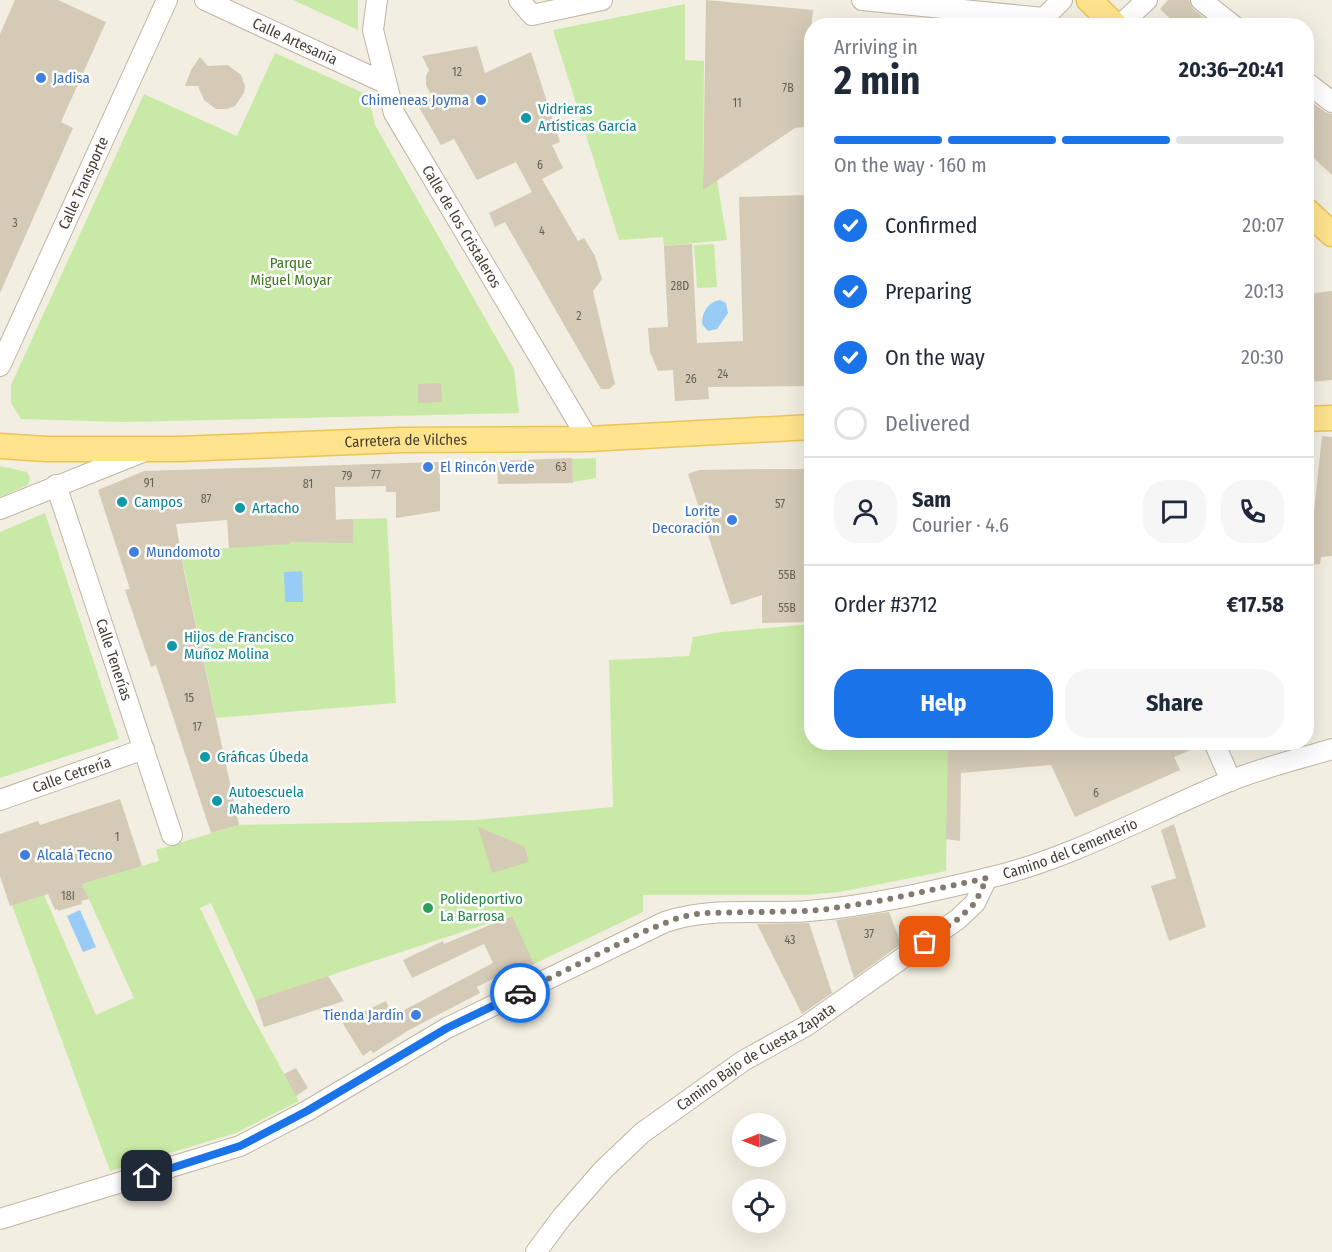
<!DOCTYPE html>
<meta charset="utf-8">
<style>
:root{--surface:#fff;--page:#f6f6f7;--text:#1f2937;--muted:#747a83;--line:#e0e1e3;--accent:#1a73e8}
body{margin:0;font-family:"Fira Sans Condensed",sans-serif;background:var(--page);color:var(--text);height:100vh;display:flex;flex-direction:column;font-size:22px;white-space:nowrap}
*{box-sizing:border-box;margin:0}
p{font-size:20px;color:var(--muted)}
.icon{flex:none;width:33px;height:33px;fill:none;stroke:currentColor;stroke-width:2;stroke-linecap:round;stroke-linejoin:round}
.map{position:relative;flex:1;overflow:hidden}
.side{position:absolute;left:804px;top:18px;width:510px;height:732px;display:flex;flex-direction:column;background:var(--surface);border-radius:24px;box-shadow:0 6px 24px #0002}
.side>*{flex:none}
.needle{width:39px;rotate:270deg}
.buttons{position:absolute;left:732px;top:1113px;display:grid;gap:12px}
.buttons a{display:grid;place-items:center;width:54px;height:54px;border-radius:50%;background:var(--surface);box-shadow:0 6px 24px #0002;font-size:30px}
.pin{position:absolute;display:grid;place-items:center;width:51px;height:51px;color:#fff;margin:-26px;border-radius:12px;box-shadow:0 3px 9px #0006}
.courier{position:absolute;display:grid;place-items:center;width:60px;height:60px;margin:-30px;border:4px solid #1a73e8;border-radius:50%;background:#fff;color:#222;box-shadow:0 2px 8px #0007}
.overview em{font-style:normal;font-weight:700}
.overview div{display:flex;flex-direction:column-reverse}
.overview{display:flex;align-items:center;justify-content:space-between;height:102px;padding:0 30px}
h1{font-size:39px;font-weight:700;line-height:45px}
.bar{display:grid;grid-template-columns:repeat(4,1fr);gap:9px 6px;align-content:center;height:72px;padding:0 30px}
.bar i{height:8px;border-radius:4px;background:var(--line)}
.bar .active{background:var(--accent)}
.bar p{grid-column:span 4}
.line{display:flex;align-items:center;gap:15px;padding:0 30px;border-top:2px solid var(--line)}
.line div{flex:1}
.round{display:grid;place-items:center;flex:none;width:63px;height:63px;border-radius:24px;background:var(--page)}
ol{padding:0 30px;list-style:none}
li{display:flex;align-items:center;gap:18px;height:66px}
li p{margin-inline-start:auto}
li .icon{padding:6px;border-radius:50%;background:var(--accent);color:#fff;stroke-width:4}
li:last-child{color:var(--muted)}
li i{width:33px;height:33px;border:3px solid var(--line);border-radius:50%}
.action{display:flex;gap:12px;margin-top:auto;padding:12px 30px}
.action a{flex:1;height:69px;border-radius:24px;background:var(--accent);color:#fff;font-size:24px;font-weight:700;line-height:69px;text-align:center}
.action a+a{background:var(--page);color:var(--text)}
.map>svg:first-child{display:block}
.green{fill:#c9eaa6}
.water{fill:#98cbf5}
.building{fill:#d4cab6}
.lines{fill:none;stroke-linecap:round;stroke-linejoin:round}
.minor-casing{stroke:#beb6a4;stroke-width:22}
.major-casing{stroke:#ebc456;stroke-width:27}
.minor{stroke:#fff;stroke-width:20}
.major{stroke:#ffe38d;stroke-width:24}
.done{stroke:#817b6f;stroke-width:6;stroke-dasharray:0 10.8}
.route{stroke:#1a73e8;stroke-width:8}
.shop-dot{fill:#3f7fe0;stroke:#fff;stroke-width:2}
.culture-dot{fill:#0f9aa8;stroke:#fff;stroke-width:2}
.leisure-dot{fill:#2e9e5b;stroke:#fff;stroke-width:2}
.labels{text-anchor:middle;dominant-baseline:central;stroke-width:5;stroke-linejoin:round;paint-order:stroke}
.number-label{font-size:12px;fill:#686053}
.street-label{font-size:15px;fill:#443d32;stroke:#fff}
.shop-label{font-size:15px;fill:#366cbe;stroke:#fff;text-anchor:start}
.culture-label{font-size:15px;fill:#0d838f;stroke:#fff;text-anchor:start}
.park-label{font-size:15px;fill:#3f7822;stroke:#fff}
.leisure-label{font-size:15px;fill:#27864d;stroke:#fff;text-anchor:start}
</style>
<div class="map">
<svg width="1332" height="1252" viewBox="0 0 1332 1252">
<rect width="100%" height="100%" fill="#f2eee1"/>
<path class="green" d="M 293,0 L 358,0 L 358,30 Z
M 685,4 L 685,60 L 704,61 L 703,190 L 717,180 L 727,240 L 664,246 L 663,237 L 619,240 L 553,30 Z
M 275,53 L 368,95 L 375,125 L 514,369 L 519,413 L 123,422 L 21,419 L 11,403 L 11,385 L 144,94 L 237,136 Z
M 714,244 L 717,287 L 697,288 L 694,245 Z
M 596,458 L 596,478 L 573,482 L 572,459 Z
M 0,466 L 27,472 L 30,478 L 28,485 L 0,497 Z
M 45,513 L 119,739 L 0,778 L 0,532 Z
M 387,518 L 396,703 L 216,718 L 180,550 L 229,548 L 289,521 Z
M 811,624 L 812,742 L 948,743 L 946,871 L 840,892 L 806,895 L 643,895 L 643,912 L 534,964 L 511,916 L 255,1000 L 211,903 L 200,908 L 244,1001 L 299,1101 L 236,1133 L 110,1171 L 12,905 L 44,895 L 96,1015 L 134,998 L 82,884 L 159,861 L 156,850 L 239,825 L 475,820 L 613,807 L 609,660 L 689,656 L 693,637 L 722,632 Z"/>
<path class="water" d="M 720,300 L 726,303 L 728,313 L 717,329 L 708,331 L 702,324 C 702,312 708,302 720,300 Z
M 302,571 L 303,602 L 285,602 L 284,572 Z
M 80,910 L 96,947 L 83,952 L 67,916 Z"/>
<path class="building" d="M 15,0 L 58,0 L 106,22 L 61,122 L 73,128 L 0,293 L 0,34 Z
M 706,0 L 813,10 L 809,50 L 812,50 L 812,126 L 795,128 L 703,190 Z
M 1168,0 L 1189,0 L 1193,9 L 1214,26 L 1178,26 L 1160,9 Z
M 477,46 L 485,73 L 531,52 L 560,142 L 552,145 L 563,168 L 542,179 L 578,241 L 584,238 L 595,256 L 602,279 L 593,291 L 615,384 L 609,389 L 601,389 L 505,222 L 495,227 L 489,213 L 532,192 L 516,162 L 477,180 L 454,139 L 441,145 L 417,104 L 432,97 L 426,85 L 426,76 L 429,70 L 422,56 Z
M 200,57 L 208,66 L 228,65 L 241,75 L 245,86 L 244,93 L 235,106 L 226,109 L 216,109 L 204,100 L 198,86 L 185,86 L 191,70 Z
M 1306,98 L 1325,112 L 1332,114 L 1332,175 L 1306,151 Z
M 810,195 L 812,386 L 708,387 L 709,399 L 675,401 L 673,370 L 658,371 L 650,352 L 648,328 L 668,327 L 664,246 L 692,244 L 697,343 L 743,341 L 739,197 Z
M 1332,291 L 1332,380 L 1310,382 L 1306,352 L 1306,294 Z
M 441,383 L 442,402 L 418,403 L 418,384 Z
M 1322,436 L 1332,437 L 1332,556 L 1321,557 L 1320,564 L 1306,565 L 1306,512 L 1314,512 Z
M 572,458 L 573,483 L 498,484 L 497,461 Z
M 440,462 L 440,511 L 396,518 L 396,492 L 386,492 L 386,486 L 335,487 L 336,520 L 353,519 L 353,543 L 290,542 L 290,544 L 229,548 L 227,520 L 176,524 L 184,571 L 239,825 L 211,833 L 156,665 L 151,667 L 125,590 L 130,589 L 98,490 L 144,471 Z
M 762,469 L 812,469 L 812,622 L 762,623 L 762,595 L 731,605 L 688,474 L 699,470 Z
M 948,742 L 1202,742 L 1203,745 L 1174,757 L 1180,770 L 1075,817 L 1051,765 L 961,773 L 960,841 L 946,839 Z
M 120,799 L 142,866 L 82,884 L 89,899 L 81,901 L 82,904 L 58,911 L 58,909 L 55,910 L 48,894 L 10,906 L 0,876 L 0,834 L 38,821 L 40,825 Z
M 1174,824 L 1206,927 L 1169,941 L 1151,886 L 1176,878 L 1161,830 Z
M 478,827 L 524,846 L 529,862 L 492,873 Z
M 889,912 L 901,944 L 854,978 L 836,920 Z
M 512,916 L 534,964 L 520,971 L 518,966 L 477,987 L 480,993 L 409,1030 L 373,1053 L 371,1050 L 363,1056 L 342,1022 L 386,1001 L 393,1016 L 493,963 L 484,944 L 412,978 L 403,960 L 443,941 L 444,944 Z
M 809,923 L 832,993 L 802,1014 L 757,924 Z
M 328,976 L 344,1001 L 264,1027 L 255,1000 Z
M 296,1068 L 308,1088 L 296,1096 L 284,1074 Z"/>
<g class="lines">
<g class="minor-casing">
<g id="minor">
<path id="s1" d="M 205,0 L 385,83"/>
<path id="s2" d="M 377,0 L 373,30 L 394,113 L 588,439"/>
<path d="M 519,0 L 532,15 L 602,0"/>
<path d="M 862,0 L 1044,18 L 1062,0"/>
<path d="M 1201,0 L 1234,26"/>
<path d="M 1119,26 L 1147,0"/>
<path d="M 1306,82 L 1332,102"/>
<path id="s3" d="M 0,366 L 167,0"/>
<path id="s4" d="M 56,485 L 172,835"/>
<path d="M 0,509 L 145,451"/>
<path d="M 1214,742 L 1231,781"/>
<path id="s5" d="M 0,800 L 144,749"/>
<path id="s6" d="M 0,1219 L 240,1146 L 307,1111 L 447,1028 L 665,922 C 711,906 762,915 809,911 C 869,906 930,892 988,878 C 1074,858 1151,813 1232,780 C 1265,767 1299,759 1332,749"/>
<path id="s7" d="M 536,1252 L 562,1217 L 603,1170 L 642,1133 L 743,1061 L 806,1026 L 958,919 L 975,903 L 987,878"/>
</g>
</g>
<g class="major-casing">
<g id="major">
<path d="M 1089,0 L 1116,26"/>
<path d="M 1306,210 L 1332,234"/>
<path d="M 1306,419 L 1332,418"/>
<path id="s8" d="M 0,446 L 46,449 L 179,449 L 402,440 L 588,439 L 812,427"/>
</g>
</g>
<use href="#minor" class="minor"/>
<use href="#major" class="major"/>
</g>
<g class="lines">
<path class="done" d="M 520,993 L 645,931 L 680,917 L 703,913 L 809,911 L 828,909 L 885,900 L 987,878 L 975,903 L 958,919 L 925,942"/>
<path class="route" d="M 147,1176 L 240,1146 L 307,1111 L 447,1028 L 520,993"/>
</g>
<g class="shop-dot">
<circle cx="41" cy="78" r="6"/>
<circle cx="481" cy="100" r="6"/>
<circle cx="428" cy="467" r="6"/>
<circle cx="732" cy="520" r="6"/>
<circle cx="134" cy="552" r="6"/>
<circle cx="25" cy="855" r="6"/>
<circle cx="416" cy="1015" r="6"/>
</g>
<g class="culture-dot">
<circle cx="526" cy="118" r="6"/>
<circle cx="122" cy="502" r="6"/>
<circle cx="240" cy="508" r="6"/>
<circle cx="172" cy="646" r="6"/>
<circle cx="205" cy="757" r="6"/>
<circle cx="217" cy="801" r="6"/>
</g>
<circle class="leisure-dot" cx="428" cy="908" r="6"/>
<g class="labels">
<g class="number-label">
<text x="457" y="72">12</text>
<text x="788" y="88">7B</text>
<text x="737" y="103">11</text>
<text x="540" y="165">6</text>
<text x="15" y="223">3</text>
<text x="542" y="231">4</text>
<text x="680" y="286">28D</text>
<text x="579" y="316">2</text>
<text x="723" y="374">24</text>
<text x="691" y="379">26</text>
<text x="561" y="467">63</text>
<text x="376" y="475">77</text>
<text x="347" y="476">79</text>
<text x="149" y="483">91</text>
<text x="308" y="484">81</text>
<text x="206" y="499">87</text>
<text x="780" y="504">57</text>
<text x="787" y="575">55B</text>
<text x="787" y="608">55B</text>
<text x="189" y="698">15</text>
<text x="197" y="727">17</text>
<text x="1096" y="793">6</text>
<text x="117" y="837">1</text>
<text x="68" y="896">18I</text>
<text x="869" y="934">37</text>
<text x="790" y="940">43</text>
</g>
<g class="street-label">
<text stroke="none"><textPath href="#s1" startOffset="99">Calle Artesanía</textPath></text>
<text stroke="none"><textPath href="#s3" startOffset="201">Calle Transporte</textPath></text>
<text stroke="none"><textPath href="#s2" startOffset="248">Calle de los Cristaleros</textPath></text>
<text stroke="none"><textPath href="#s8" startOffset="406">Carretera de Vilches</textPath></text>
<text stroke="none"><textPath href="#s4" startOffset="184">Calle Tenerías</textPath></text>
<text stroke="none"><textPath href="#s5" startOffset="76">Calle Cetrería</textPath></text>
<text stroke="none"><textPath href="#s6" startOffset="1146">Camino del Cementerio</textPath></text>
<text stroke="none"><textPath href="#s7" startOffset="297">Camino Bajo de Cuesta Zapata</textPath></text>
</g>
<g class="shop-label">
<text x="53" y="78">Jadisa</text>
<text x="469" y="100" text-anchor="end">Chimeneas Joyma</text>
<text x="440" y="467">El Rincón Verde</text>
<text x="720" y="511" text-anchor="end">Lorite<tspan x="720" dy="17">Decoración</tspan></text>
<text x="146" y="552">Mundomoto</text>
<text x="37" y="855">Alcalá Tecno</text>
<text x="404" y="1015" text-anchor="end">Tienda Jardín</text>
</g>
<g class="culture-label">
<text x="538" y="109">Vidrieras<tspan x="538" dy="17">Artísticas García</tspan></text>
<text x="134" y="502">Campos</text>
<text x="252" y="508">Artacho</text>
<text x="184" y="637">Hijos de Francisco<tspan x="184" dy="17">Muñoz Molina</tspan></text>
<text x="217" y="757">Gráficas Úbeda</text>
<text x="229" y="792">Autoescuela<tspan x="229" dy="17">Mahedero</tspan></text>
</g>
<g class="park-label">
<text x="291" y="263">Parque<tspan x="291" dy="17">Miguel Moyar</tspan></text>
</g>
<g class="leisure-label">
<text x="440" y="899">Polideportivo<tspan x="440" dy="17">La Barrosa</tspan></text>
</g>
</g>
</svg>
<div class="buttons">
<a><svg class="needle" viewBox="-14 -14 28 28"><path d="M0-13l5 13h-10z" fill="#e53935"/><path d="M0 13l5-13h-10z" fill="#747a83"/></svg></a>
<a><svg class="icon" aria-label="locate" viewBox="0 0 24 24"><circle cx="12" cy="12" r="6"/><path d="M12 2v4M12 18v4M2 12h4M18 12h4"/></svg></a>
</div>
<div class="pin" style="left:925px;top:942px;background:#ea580c"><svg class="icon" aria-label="bag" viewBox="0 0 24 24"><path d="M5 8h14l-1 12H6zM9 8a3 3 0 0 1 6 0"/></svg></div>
<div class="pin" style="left:147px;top:1176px;background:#1f2937"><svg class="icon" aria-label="home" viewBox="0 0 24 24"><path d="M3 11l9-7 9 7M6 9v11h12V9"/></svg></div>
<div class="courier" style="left:520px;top:993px"><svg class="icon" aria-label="car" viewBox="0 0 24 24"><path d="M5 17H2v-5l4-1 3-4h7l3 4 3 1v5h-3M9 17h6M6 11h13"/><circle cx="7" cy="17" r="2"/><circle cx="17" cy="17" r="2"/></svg></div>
<section class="side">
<div class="overview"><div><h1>2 min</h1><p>Arriving in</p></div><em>20:36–20:41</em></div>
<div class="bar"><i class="active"></i><i class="active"></i><i class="active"></i><i></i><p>On the way · 160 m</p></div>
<ol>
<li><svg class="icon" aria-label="check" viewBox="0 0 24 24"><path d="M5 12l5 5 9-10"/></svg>Confirmed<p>20:07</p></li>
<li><svg class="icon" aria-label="check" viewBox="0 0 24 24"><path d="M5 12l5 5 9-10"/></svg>Preparing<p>20:13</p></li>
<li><svg class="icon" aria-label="check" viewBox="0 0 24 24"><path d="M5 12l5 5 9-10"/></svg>On the way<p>20:30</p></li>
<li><i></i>Delivered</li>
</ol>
<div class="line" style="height:108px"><a class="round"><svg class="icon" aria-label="person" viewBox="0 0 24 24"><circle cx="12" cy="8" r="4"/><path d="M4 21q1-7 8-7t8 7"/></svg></a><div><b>Sam</b><p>Courier · 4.6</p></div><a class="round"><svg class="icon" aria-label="chat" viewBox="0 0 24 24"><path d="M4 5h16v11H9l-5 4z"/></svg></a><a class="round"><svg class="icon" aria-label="phone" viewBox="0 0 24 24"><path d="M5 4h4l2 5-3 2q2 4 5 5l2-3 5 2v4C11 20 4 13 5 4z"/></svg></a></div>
<div class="line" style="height:78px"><div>Order #3712</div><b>€17.58</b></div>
<div class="action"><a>Help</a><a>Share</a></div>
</section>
</div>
